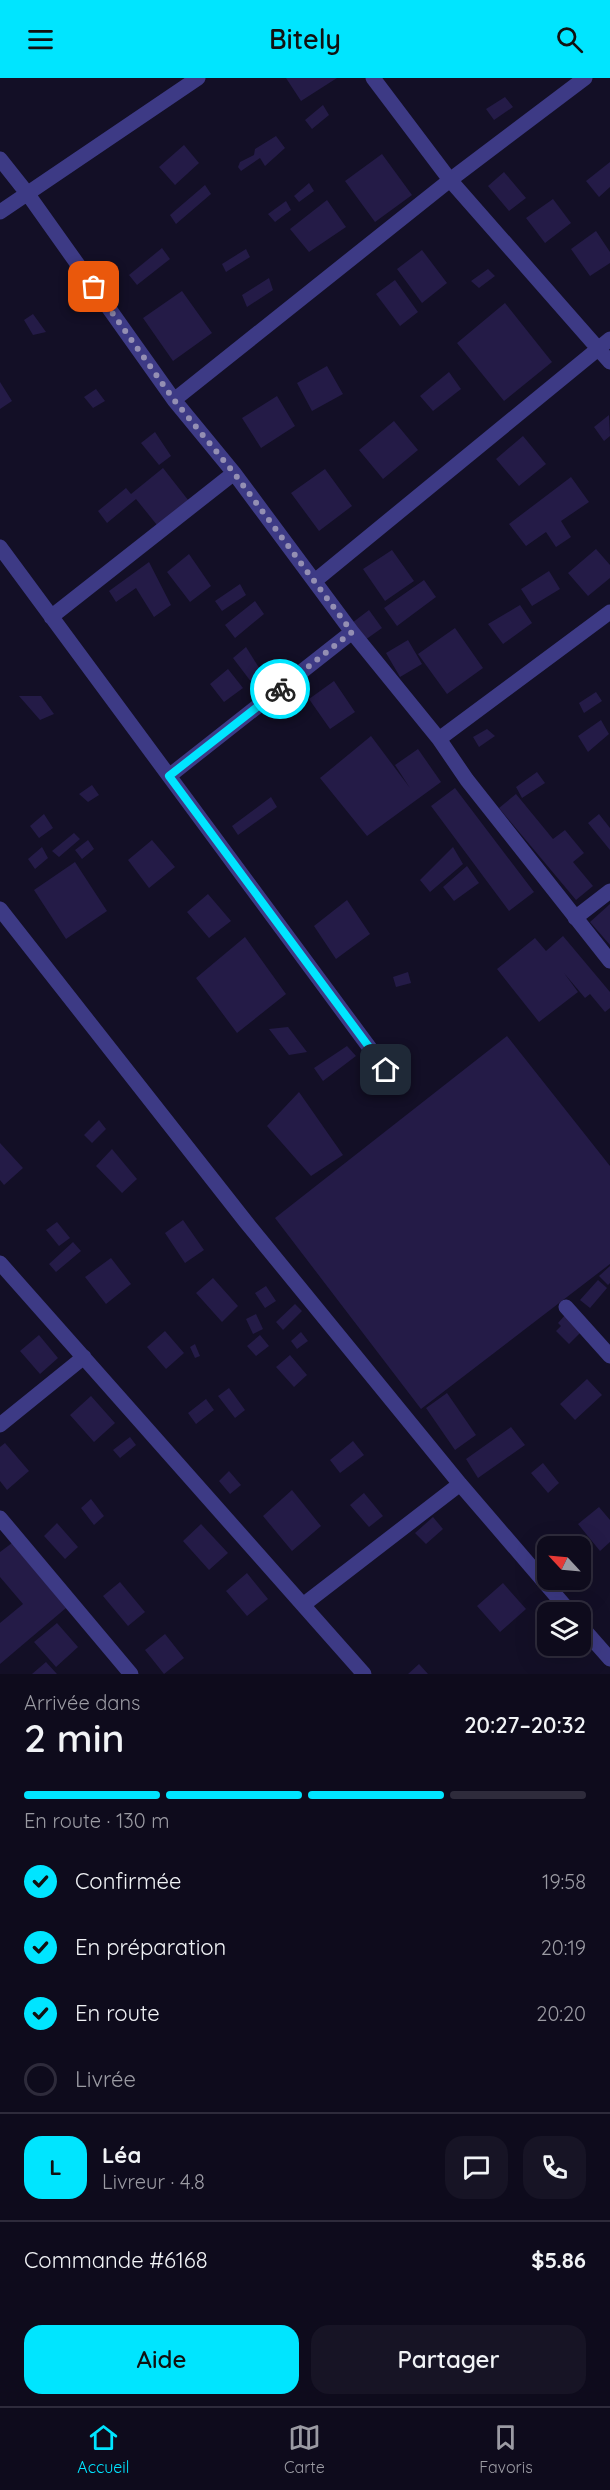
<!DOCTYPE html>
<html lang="fr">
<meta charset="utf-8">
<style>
:root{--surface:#0e0b1c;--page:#171425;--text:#f1f3f6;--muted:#9b9ba3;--line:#2e2b3b;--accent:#00e5ff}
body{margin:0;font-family:Quicksand,sans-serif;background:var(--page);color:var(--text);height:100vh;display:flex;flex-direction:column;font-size:22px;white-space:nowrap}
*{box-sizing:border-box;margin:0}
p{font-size:20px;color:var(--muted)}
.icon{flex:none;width:33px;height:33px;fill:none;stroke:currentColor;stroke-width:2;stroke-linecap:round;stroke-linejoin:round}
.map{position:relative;height:1596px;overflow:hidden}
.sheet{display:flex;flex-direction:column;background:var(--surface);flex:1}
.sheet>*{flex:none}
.needle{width:39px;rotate:296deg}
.controls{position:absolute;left:537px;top:1458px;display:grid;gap:12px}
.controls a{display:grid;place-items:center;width:54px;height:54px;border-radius:12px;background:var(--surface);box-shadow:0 6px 24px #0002,0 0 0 2px var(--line);font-size:30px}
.pin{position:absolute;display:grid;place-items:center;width:51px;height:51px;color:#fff;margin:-26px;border-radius:12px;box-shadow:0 3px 9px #0006}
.courier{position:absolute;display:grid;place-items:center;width:60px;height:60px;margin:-30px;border:4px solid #00e5ff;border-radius:50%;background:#fff;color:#222;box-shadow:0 2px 8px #0007}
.head em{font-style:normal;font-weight:600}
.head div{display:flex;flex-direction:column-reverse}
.head{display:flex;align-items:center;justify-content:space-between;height:102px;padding:0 24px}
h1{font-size:39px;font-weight:600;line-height:45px}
.bar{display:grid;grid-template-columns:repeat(4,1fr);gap:9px 6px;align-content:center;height:72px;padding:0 24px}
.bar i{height:8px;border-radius:4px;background:var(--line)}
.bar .on{background:var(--accent)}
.bar p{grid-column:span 4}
.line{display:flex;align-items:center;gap:15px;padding:0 24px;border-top:2px solid var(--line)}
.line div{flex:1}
.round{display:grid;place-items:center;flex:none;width:63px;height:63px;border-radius:18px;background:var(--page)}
ol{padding:0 24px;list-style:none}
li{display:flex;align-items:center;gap:18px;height:66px}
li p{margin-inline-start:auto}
li .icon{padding:6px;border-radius:50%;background:var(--accent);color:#111;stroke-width:4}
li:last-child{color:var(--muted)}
li i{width:33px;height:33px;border:3px solid var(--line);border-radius:50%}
.cta{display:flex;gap:12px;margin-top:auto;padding:12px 24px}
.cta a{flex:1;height:69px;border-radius:18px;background:var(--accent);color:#111;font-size:24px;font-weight:600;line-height:69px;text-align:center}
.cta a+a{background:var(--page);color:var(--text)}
header{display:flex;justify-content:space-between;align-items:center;height:78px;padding:0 24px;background:var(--accent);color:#111;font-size:27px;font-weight:600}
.tabs{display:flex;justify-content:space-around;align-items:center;height:84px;border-top:2px solid var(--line);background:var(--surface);font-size:16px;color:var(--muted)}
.tabs a{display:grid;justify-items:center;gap:3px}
.tabs .on{color:var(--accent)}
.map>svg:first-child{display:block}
.building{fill:#241b47}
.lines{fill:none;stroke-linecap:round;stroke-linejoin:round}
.minor{stroke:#3d3a85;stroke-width:15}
.done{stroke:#948fb3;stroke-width:6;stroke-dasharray:0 10.8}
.route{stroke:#00e5ff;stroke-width:8}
</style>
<header><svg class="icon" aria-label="menu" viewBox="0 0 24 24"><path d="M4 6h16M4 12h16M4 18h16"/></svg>Bitely<svg class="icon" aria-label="search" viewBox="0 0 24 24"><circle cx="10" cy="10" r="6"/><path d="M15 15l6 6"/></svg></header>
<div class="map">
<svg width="610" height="1596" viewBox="0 0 610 1596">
<rect width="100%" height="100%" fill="#130f26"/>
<path class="building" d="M 286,0 L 337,0 L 301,23 Z
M 505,19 L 513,29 L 494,42 L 486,31 Z
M 323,27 L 329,37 L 312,51 L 305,42 Z
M 276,58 L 285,70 L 265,88 L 260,80 L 241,93 L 238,89 L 240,84 L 254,77 L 255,71 Z
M 184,67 L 199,85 L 175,107 L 159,89 Z
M 382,76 L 412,117 L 375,144 L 345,103 Z
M 610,84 L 610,109 L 599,119 L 586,103 Z
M 504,94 L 526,120 L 509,133 L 488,108 Z
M 309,105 L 314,113 L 299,124 L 294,118 Z
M 205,107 L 211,116 L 176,146 L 170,137 Z
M 553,121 L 571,145 L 545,165 L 526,140 Z
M 327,122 L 346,149 L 309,174 L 290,151 Z
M 286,123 L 291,132 L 275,144 L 268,136 Z
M 596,153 L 610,174 L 610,185 L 590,198 L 571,171 Z
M 162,170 L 170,181 L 137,207 L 129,197 Z
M 246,171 L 250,179 L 226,194 L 222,186 Z
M 422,172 L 447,205 L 422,225 L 397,191 Z
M 488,191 L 495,198 L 479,210 L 471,203 Z
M 269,200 L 273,212 L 247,229 L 242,217 Z
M 395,202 L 418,234 L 400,248 L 376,216 Z
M 182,213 L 212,255 L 173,283 L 143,240 Z
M 505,225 L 552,284 L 504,323 L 457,265 Z
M 33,236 L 46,254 L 33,257 L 24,242 Z
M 327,288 L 343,316 L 312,333 L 297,305 Z
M 449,294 L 461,311 L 433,333 L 420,318 Z
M 0,304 L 12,323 L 0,331 Z
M 96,311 L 105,323 L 93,330 L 84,319 Z
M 277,318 L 295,348 L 261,370 L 242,340 Z
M 609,337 L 610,358 L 604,363 L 594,349 Z
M 394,343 L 418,372 L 383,401 L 359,372 Z
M 155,354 L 171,378 L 159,387 L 141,365 Z
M 523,358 L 546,386 L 519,408 L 496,381 Z
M 163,390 L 192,427 L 161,452 L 136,421 L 107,445 L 98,433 L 126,410 L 131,416 Z
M 325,391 L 352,428 L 319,453 L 291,415 Z
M 571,399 L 589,424 L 561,443 L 571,459 L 556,469 L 546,454 L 526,468 L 509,446 Z
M 596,471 L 610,487 L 610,500 L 588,518 L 568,495 Z
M 392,472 L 414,503 L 385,523 L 363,491 Z
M 189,476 L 211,508 L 190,524 L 167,494 Z
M 149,484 L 171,527 L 154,539 L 136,510 L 116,524 L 109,513 Z
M 549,493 L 560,511 L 532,528 L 521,511 Z
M 424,502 L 436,519 L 397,548 L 384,530 Z
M 240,506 L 246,517 L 222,533 L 215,523 Z
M 255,523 L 264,536 L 235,560 L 225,547 Z
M 520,527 L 532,545 L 503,566 L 488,546 Z
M 369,532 L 382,550 L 365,562 L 352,545 Z
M 455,550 L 483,590 L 447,616 L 418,576 Z
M 408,562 L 422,586 L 400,599 L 386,575 Z
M 246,569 L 263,596 L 252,605 L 233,580 Z
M 228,591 L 243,610 L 224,624 L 210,606 Z
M 334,603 L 355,634 L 330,651 L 309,621 Z
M 596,614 L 602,623 L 584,635 L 579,625 Z
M 19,618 L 41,618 L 54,636 L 40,642 Z
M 601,642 L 609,656 L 588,674 L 578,658 Z
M 487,651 L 495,658 L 479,669 L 473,659 Z
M 371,658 L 410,710 L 395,687 L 418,671 L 441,704 L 367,758 L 320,700 Z
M 537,694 L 545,705 L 522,720 L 516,709 Z
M 92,707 L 99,717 L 88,724 L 79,716 Z
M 455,710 L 534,814 L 509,833 L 431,728 Z
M 516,716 L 553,761 L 565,752 L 584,775 L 573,784 L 593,808 L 576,822 L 499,730 Z
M 271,719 L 277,729 L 238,757 L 232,748 Z
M 44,736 L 53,750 L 39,760 L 30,748 Z
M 599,736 L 610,750 L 610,772 L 588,745 Z
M 74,755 L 80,761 L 59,779 L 52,773 Z
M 88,762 L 94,771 L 82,781 L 75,772 Z
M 152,762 L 175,789 L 149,810 L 128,782 Z
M 42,769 L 48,780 L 35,791 L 28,781 Z
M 453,769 L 463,786 L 430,814 L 420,802 Z
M 75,784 L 107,833 L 66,861 L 34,812 Z
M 467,788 L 479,805 L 454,823 L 443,809 Z
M 208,816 L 231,843 L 209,860 L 187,834 Z
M 347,822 L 370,856 L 336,881 L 314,848 Z
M 610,826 L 610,867 L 590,844 Z
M 563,858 L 610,914 L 610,930 L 605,934 L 590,916 L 585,920 L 564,895 L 578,914 L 539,944 L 497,891 L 535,860 L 546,873 Z
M 245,859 L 286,916 L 237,955 L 196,900 Z
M 408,894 L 411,905 L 396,909 L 393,899 Z
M 288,949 L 307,974 L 289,977 L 269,951 Z
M 507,958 L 610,1088 L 610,1186 L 421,1331 L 275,1140 Z
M 347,968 L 356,978 L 323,1003 L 314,990 Z
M 299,1014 L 343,1077 L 311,1098 L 267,1048 Z
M 99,1042 L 106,1051 L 92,1065 L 84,1057 Z
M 0,1065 L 23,1090 L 4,1107 L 0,1102 Z
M 112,1071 L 137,1101 L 122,1115 L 96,1088 Z
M 183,1142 L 204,1172 L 185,1185 L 165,1155 Z
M 57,1144 L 70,1160 L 59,1168 L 46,1152 Z
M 73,1164 L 81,1173 L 56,1194 L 49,1186 Z
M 111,1180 L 131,1206 L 106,1226 L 85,1199 Z
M 610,1188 L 610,1205 L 608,1207 L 599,1198 Z
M 213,1200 L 238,1228 L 222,1244 L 196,1215 Z
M 598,1202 L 607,1210 L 590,1230 L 580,1222 Z
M 266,1208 L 276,1223 L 265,1230 L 255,1215 Z
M 295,1226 L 302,1233 L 283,1252 L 276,1244 Z
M 256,1236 L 263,1251 L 253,1256 L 246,1241 Z
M 566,1236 L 583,1252 L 569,1266 L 556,1253 L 561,1248 L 558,1245 Z
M 165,1253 L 184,1275 L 166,1291 L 147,1269 Z
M 301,1254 L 308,1263 L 297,1271 L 291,1263 Z
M 39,1257 L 58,1280 L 40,1296 L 20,1273 Z
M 260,1257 L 269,1268 L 256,1278 L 247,1268 Z
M 195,1266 L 200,1278 L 195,1280 L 190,1269 Z
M 290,1277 L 307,1297 L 294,1309 L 276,1289 Z
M 587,1301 L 602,1317 L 575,1342 L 560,1326 Z
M 229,1310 L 245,1332 L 235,1340 L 218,1318 Z
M 447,1315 L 476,1357 L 455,1372 L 426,1330 Z
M 91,1318 L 115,1345 L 94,1364 L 70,1337 Z
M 206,1321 L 214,1332 L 196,1346 L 188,1335 Z
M 511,1349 L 525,1367 L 478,1400 L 466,1381 Z
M 130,1359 L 136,1367 L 120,1380 L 113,1372 Z
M 353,1363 L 364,1377 L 340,1395 L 330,1382 Z
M 5,1365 L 29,1393 L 7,1412 L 0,1403 L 0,1369 Z
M 543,1385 L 559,1405 L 548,1415 L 531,1395 Z
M 229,1393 L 241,1407 L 230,1416 L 219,1403 Z
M 292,1412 L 321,1448 L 292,1473 L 263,1438 Z
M 364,1415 L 383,1438 L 369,1449 L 350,1427 Z
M 91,1421 L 104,1438 L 94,1447 L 81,1430 Z
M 599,1429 L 610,1442 L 610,1464 L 600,1473 L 578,1446 Z
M 433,1439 L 443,1451 L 426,1466 L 415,1455 Z
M 57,1445 L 78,1469 L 65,1481 L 44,1458 Z
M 201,1446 L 228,1475 L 209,1492 L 183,1463 Z
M 12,1465 L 66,1530 L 0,1586 L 0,1545 L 23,1526 L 0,1499 L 0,1474 Z
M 247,1495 L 268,1521 L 247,1538 L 226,1513 Z
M 120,1504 L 145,1534 L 128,1548 L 103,1518 Z
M 503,1505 L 526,1531 L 500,1554 L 477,1528 Z
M 57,1545 L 78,1569 L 56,1589 L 34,1564 Z
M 165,1556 L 184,1580 L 164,1596 L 145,1572 Z
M 46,1584 L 57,1596 L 32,1596 Z
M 419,1586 L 428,1596 L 408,1596 Z"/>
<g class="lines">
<path class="minor" d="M 373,0 L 450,102 L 610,284
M 0,81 L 27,115 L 174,322 L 234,395 L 352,554 L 439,661 L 467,702 L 610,883
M 0,134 L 198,0
M 174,322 L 450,102 L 585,0
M 0,469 L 386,992
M 316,502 L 610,261
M 51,539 L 234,395
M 439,661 L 610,534
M 169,698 L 352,554
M 0,831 L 246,1144 L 460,1406 L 570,1534
M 575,840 L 610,813
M 0,1185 L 364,1596
M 566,1229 L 610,1278
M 0,1347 L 84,1279
M 0,1440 L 131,1596
M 303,1527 L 460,1406
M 580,1547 L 610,1581"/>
</g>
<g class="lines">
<path class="done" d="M 94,209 L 174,322 L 234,395 L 352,554 L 280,611"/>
<path class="route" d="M 280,611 L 169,698 L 386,992"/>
</g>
</svg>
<div class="controls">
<a><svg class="needle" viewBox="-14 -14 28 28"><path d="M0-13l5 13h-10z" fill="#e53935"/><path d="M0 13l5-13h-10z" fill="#9b9ba3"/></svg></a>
<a><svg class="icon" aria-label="layers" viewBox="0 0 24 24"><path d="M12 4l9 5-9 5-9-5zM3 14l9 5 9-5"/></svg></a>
</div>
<div class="pin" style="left:94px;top:209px;background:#ea580c"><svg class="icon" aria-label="bag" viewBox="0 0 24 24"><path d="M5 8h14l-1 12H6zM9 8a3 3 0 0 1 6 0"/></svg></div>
<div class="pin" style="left:386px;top:992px;background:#1f2937"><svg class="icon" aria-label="home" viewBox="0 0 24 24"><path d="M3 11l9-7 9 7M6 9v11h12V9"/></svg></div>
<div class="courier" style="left:280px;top:611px"><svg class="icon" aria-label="bike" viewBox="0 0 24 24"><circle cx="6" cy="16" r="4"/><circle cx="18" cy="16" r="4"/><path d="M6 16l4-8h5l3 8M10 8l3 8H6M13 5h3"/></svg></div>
</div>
<section class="sheet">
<div class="head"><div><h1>2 min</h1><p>Arrivée dans</p></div><em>20:27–20:32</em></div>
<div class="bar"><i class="on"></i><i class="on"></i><i class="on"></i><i></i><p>En route · 130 m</p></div>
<ol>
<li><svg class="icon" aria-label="check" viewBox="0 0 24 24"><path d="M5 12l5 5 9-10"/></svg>Confirmée<p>19:58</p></li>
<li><svg class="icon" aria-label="check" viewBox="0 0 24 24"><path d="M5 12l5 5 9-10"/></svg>En préparation<p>20:19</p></li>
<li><svg class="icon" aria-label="check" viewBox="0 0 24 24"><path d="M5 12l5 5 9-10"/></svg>En route<p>20:20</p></li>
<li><i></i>Livrée</li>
</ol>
<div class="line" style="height:108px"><b class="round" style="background:var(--accent);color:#111">L</b><div><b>Léa</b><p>Livreur · 4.8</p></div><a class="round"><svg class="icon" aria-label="chat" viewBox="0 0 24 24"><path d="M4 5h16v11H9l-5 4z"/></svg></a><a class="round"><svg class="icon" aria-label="phone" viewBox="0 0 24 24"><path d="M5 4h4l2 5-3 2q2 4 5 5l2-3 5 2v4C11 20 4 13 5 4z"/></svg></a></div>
<div class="line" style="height:78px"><div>Commande #6168</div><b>$5.86</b></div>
<div class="cta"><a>Aide</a><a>Partager</a></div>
</section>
<nav class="tabs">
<a class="on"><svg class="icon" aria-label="home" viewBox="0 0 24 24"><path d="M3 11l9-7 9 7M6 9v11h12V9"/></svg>Accueil</a>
<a><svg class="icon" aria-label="map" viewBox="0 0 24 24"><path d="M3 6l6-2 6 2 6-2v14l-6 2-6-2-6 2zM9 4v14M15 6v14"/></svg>Carte</a>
<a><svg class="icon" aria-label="saved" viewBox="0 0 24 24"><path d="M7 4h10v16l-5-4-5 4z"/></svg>Favoris</a>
</nav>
